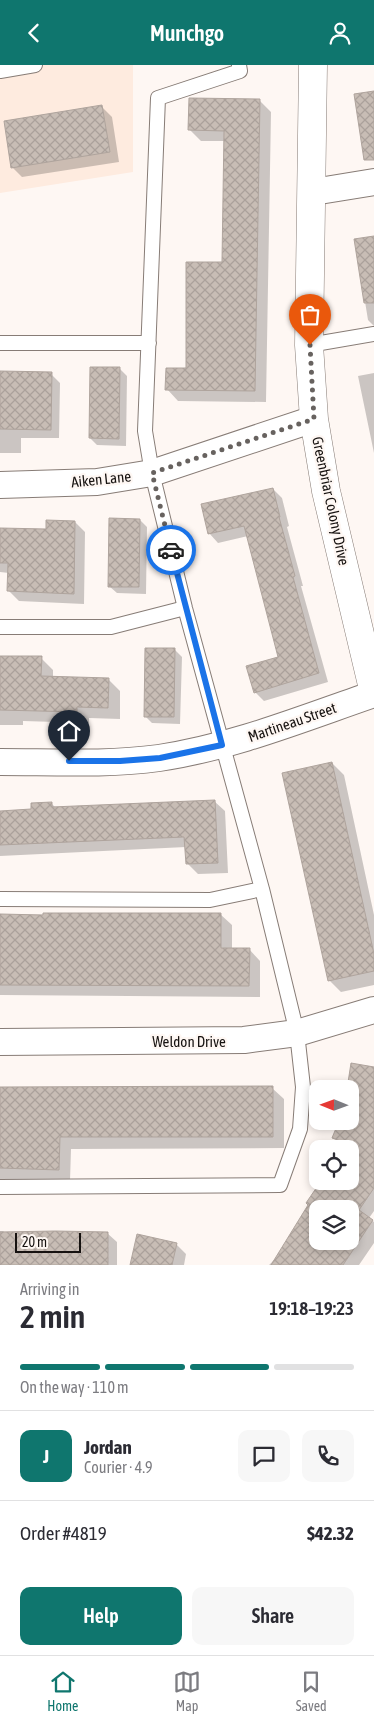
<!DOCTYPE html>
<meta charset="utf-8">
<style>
:root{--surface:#fff;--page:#f7f7f7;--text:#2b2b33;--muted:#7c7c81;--line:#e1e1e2;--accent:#0f766e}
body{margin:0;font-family:"Asap Condensed",sans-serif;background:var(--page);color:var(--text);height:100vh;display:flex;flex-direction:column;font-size:19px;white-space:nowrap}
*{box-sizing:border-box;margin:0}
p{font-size:16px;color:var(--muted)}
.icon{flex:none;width:28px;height:28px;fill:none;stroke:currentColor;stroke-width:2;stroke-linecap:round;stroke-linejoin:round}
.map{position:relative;height:1200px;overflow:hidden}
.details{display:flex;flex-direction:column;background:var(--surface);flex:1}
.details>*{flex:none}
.needle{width:32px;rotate:271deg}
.tools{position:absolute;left:309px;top:1015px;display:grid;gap:10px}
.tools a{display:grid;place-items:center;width:50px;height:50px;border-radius:10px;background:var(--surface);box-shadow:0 2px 8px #0003;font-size:25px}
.scale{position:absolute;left:15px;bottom:12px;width:66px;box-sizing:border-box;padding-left:5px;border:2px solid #161210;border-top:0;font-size:14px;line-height:18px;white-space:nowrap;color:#161210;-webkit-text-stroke:4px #fef7f3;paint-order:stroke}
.pin{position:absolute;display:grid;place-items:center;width:42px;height:42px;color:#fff;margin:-51px -21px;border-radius:50% 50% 50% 0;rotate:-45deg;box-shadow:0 0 5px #0007}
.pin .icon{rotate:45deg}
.courier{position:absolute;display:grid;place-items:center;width:50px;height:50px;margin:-25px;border:4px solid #1a73e8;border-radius:50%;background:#fff;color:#222;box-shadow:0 1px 6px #0007}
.overview em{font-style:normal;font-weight:600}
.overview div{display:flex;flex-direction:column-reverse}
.overview{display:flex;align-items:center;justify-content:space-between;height:85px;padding:0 20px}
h1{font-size:32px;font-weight:600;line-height:38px}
.bar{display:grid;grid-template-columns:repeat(4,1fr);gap:8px 5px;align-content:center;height:60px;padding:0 20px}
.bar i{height:6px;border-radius:4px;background:var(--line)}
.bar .on{background:var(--accent)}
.bar p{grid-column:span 4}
.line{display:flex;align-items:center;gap:12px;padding:0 20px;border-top:1px solid var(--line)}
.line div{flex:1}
.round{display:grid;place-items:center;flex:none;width:52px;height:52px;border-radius:10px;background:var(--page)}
.primary-button{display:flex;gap:10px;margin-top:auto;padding:10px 20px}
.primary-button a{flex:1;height:58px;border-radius:10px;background:var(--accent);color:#fff;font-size:20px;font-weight:600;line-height:58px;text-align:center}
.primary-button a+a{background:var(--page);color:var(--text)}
header{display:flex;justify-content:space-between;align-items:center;height:65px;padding:0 20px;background:var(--accent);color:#fff;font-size:22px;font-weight:600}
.dock{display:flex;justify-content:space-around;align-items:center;height:70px;border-top:1px solid var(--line);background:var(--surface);font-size:14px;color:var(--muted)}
.dock a{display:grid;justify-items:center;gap:2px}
.dock .on{color:var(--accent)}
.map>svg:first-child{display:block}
.built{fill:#feebdf}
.shadow{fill:#0003;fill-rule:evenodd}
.building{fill:url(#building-cross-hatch);stroke:#afa49d;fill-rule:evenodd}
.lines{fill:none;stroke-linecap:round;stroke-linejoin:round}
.lane-casing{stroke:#877c76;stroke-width:16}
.street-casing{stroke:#877c76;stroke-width:28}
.secondary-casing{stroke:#877c76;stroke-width:29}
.lane{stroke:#fff;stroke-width:14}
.street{stroke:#fff;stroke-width:26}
.secondary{stroke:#fff;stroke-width:28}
.done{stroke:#67625f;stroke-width:5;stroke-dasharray:0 9}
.route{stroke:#1a73e8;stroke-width:6}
.labels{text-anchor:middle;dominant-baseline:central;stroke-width:4.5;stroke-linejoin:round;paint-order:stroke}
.street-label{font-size:15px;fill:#161210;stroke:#fef7f3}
</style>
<header><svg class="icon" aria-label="back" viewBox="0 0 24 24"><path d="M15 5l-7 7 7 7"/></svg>Munchgo<svg class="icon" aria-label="person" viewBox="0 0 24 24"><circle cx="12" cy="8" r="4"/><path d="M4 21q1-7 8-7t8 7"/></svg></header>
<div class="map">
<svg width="374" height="1200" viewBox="0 0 374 1200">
<defs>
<pattern id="building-cross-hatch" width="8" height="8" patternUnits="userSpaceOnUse" patternTransform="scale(1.25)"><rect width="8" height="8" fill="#c8bdb5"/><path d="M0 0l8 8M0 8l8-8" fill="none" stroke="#aba19b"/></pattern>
</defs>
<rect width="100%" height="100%" fill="#fef7f3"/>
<path class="built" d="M 0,0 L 133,0 L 133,107 L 0,128 Z"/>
<path class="shadow" d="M 260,36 L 271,47 L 266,337 L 178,336 L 167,324 L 187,304 L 223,199 L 226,76 L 201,76 L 189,64 Z
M 102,42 L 112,52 L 119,97 L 22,112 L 12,102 Z
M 374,172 L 374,261 L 368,255 L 355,175 Z
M 120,304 L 127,311 L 126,381 L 97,380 L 90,373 Z
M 0,308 L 51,309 L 60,318 L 59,373 L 21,373 L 21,388 L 0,388 Z
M 374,308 L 374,388 L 358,311 Z
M 273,424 L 282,433 L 289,461 L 287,462 L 303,521 L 301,521 L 328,617 L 264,636 L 255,627 L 280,593 L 248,471 L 218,478 L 209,468 Z
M 140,455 L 147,462 L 146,529 L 117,528 L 109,521 Z
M 75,457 L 85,467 L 84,539 L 19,536 L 8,525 L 9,508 L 0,507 L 0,464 L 47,465 Z
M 174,584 L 182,592 L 180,659 L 152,658 L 145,651 Z
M 0,592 L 41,593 L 53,605 L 53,613 L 108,614 L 120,626 L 120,654 L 89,653 L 89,658 L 23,656 L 23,660 L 0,660 Z
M 332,698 L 344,710 L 374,850 L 374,920 L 341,927 L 329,915 Z
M 214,736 L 225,746 L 228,808 L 198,809 L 187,798 L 186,782 L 0,791 L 0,747 L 33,745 L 51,738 L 56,743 Z
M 220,849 L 232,860 L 232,884 L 249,884 L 260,896 L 260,932 L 0,930 L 0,850 Z
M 374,1003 L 374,1146 L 369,1153 L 374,1157 L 374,1178 L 359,1200 L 269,1200 L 279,1190 L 310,1140 L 350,1116 L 350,1084 L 344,1082 L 334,1072 L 350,1056 L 350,1024 ZM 318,1144 L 350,1144 L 350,1176 L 318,1176 Z
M 0,1023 L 272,1023 L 284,1034 L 284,1083 L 71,1084 L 70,1116 L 0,1114 Z
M 0,1166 L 3,1166 L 6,1168 L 107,1168 L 117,1177 L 117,1200 L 0,1200 Z
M 176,1179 L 186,1189 L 184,1200 L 131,1200 Z"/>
<path class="building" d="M 374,26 L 374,95 L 364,95 L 354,29 Z
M 189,33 L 260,34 L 255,326 L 165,325 L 166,303 L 186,303 L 186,197 L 222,197 L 224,66 L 188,65 Z
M 102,40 L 110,87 L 11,103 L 4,56 Z
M 374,171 L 374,238 L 364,238 L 354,174 Z
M 90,302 L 120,302 L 119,374 L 89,373 Z
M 0,306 L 52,307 L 51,365 L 0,364 Z
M 273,423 L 280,452 L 279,452 L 295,511 L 293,512 L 319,608 L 254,628 L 246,601 L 278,592 L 244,461 L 208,469 L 201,439 Z
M 109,453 L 140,454 L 139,522 L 108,522 Z
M 46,455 L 75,456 L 74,529 L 7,526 L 8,498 L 0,498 L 0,463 L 46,464 Z
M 145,583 L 175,583 L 174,652 L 144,652 Z
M 0,591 L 42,591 L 41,611 L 109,613 L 108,643 L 77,642 L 77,647 L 0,645 Z
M 332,697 L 374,889 L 374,906 L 328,916 L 282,708 Z
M 215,735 L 218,798 L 186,799 L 184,772 L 0,780 L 0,746 L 31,744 L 31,738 L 52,737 L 52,742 Z
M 43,848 L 221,848 L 221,883 L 250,883 L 249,921 L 0,920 L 0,849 L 43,850 Z
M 351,998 L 374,1002 L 374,1123 L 359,1145 L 373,1155 L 343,1200 L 271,1200 L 308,1140 L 306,1138 L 321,1116 L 350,1116 L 350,1084 L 344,1084 L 346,1078 L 332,1073 L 339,1056 L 350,1056 L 350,1030 L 352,1024 L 347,1024 ZM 318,1144 L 350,1144 L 350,1176 L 318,1176 Z
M 273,1021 L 273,1072 L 60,1072 L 59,1105 L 0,1103 L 0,1022 Z
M 55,1166 L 108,1167 L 108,1200 L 0,1200 L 0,1167 Z
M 137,1169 L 177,1178 L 172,1200 L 130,1200 Z"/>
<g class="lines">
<g class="lane-casing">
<path id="lane" d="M 0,6 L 35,0
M 0,278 L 149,278
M 309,280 L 374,269
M 0,562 L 111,562 L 185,543
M 0,834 L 210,835 L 262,824
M 0,1122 L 280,1120 L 300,1064 L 303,1022 L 297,968 L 262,824 L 185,543 L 152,408 L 145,366 L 158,33 L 240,6 L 239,0"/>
</g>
<g class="street-casing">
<path id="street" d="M 313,127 L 374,117
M 0,420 L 97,417 L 152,408 L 314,354
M 0,697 C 53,697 107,700 159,693 C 233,682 304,653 374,629
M 0,977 L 244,975 L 297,968 L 374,945"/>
</g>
<g class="secondary-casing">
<path id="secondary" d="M 313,0 L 309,280 L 314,354 L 326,426 L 374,628"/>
</g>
<use href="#lane" class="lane"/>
<use href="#street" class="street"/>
<use href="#secondary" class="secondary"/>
</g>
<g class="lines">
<path class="done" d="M 171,485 L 152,408 L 314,354 L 310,280"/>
<path class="route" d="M 69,696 L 120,696 L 160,693 L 222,680 L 171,485"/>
</g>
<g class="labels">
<g class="street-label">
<text transform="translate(101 414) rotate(-6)">Aiken Lane</text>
<text transform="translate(331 436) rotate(78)">Greenbriar Colony Drive</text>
<text transform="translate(292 657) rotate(-19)">Martineau Street</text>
<text x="189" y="976">Weldon Drive</text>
</g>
</g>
</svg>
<div class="tools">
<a><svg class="needle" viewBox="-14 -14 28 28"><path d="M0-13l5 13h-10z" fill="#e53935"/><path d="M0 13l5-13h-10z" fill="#7c7c81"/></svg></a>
<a><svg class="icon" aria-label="locate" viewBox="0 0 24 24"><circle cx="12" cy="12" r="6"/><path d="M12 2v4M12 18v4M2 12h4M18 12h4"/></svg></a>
<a><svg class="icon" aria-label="layers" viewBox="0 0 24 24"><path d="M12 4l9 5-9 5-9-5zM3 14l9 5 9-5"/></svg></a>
</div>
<div class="scale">20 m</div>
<div class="pin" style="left:310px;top:280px;background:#ea580c"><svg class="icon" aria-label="bag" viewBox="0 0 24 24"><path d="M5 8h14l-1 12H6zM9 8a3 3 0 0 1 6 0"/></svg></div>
<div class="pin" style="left:69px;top:696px;background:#1f2937"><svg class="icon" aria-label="home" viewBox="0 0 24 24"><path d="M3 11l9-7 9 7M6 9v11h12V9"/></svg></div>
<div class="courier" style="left:171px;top:485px"><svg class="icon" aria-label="car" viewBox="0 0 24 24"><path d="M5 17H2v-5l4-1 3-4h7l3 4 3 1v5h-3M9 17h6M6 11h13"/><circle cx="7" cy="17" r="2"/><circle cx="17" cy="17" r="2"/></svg></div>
</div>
<section class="details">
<div class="overview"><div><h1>2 min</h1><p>Arriving in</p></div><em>19:18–19:23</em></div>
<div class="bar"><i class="on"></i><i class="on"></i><i class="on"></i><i></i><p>On the way · 110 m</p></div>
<div class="line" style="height:90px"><b class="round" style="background:var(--accent);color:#fff">J</b><div><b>Jordan</b><p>Courier · 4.9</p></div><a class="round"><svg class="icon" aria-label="chat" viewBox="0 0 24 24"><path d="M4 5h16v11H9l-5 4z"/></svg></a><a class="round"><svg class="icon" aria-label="phone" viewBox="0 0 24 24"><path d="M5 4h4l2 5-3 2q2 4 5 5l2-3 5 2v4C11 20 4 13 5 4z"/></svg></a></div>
<div class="line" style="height:65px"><div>Order #4819</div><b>$42.32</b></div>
<div class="primary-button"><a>Help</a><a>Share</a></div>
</section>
<nav class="dock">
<a class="on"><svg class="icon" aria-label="home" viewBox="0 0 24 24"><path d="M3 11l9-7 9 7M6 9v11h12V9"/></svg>Home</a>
<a><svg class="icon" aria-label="map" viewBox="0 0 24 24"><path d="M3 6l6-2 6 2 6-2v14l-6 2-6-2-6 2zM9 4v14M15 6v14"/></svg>Map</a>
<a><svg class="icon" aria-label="saved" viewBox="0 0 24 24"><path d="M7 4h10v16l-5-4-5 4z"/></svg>Saved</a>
</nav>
